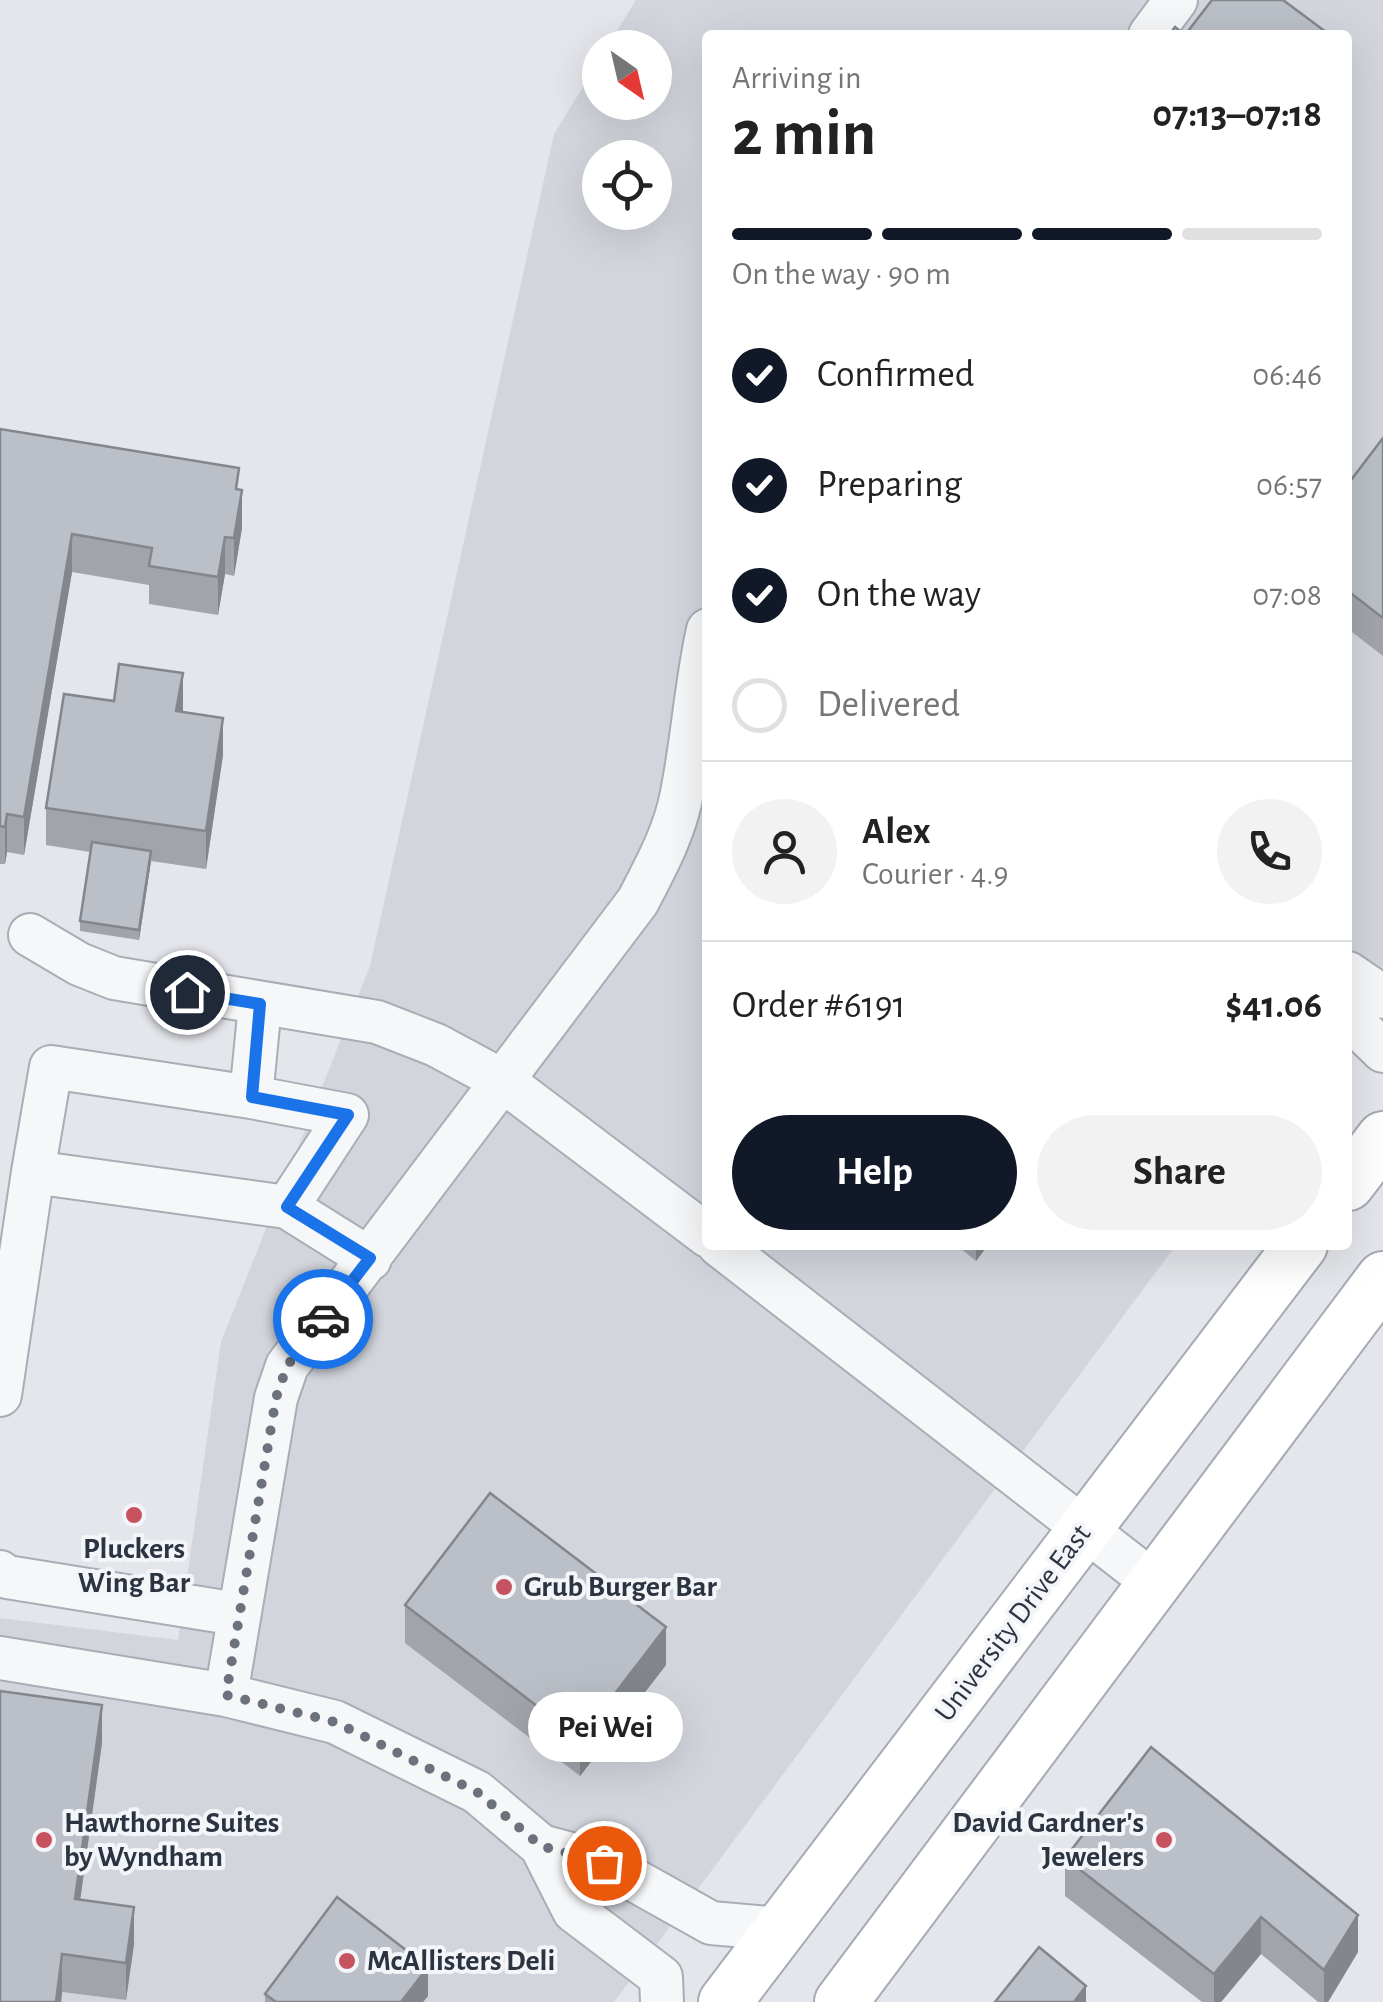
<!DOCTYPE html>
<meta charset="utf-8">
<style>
:root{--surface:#fff;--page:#f2f2f2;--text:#222;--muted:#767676;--line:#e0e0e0;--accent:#111827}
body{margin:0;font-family:"Alegreya Sans",sans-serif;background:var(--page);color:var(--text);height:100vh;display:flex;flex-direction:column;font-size:38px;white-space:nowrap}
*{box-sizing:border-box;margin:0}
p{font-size:32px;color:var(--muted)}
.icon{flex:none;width:55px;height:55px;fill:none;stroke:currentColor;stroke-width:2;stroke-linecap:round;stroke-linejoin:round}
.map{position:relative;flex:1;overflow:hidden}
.details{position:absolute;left:702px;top:30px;width:650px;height:1220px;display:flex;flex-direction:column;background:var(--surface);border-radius:10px;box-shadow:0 10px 40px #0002}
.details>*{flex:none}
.needle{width:65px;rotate:146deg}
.buttons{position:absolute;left:582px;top:30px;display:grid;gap:20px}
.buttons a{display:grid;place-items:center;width:90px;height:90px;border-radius:50%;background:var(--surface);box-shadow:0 10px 40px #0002;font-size:50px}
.pin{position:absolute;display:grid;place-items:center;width:85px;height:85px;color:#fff;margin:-42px;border:5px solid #fff;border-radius:50%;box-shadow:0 2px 10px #0007}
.courier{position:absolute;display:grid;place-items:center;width:100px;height:100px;margin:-50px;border:8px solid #1a73e8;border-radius:50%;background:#fff;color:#222;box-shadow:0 2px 12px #0007}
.bubble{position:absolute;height:70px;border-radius:35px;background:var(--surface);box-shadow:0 10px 40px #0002;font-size:32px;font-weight:700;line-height:70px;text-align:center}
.head em{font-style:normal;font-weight:700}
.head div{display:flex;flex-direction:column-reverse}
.head{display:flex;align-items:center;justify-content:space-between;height:170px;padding:0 30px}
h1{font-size:65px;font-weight:700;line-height:75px}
.bar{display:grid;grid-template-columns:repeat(4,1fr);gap:15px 10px;align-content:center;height:120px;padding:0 30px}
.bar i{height:12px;border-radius:8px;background:var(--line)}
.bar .on{background:var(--accent)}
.bar p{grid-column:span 4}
.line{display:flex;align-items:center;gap:25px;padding:0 30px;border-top:2px solid var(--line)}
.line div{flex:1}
.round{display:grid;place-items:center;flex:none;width:105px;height:105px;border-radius:52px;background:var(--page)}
ol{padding:0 30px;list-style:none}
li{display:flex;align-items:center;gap:30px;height:110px}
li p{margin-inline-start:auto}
li .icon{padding:10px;border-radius:50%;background:var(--accent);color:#fff;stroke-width:4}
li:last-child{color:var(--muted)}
li i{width:55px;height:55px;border:5px solid var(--line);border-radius:50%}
.action{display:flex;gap:20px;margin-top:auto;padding:20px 30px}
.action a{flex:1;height:115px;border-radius:60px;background:var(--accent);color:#fff;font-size:40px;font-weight:700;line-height:115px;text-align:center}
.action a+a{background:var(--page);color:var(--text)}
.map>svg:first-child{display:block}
.built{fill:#d2d5dc;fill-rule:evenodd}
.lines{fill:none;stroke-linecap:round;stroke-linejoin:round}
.minor-casing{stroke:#a9adb5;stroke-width:46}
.major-casing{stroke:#a4aab6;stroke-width:56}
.minor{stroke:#f6f7f9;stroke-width:42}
.major{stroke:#fff;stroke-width:52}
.wall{fill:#a1a4ab}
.shaded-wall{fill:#83868b}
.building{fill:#bbbfc7;stroke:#83868b;stroke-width:2.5}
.done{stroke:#6c727d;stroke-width:10;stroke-dasharray:0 18}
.route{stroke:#1a73e8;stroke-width:12}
.poi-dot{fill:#c75260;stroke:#f3f5f8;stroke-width:4}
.labels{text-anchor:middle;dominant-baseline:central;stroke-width:8;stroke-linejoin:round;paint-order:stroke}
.poi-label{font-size:30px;font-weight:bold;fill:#2c3442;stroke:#f3f5f8;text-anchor:start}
.street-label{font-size:30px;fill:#2c3442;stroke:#f3f5f8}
</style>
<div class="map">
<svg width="1383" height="2002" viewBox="0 0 1383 2002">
<rect width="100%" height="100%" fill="#e4e6eb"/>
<path class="built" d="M 636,0 L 1383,0 L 1383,966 L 1348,1014 L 1348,35 L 708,35 L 708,1245 L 1176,1245 L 614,2002 L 0,2002 L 0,1618 L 178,1640 L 221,1342 L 370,966 L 554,134 L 600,59 L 600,102 L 655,102 L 655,48 L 607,47 ZM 600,158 L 655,158 L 655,212 L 600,212 Z"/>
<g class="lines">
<g class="minor-casing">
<path id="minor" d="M 1150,35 L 1176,0
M 30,935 L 79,964 L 114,978 L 377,1022 L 436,1045 L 503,1081 L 708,1236
M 1348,973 L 1383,997
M 1348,1017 L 1383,1051
M 33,1172 L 51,1067 L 251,1097
M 287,1207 L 370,1259
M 719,1245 L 1153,1582
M 0,1395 L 33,1172 L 287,1207 L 347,1115 L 251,1097 L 260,1005
M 0,1572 L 7,1577 L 237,1614
M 0,1658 L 226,1695 L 335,1722 L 477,1792 L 541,1846 L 574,1911 L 661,1977 L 662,2002
M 226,1695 L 276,1398 L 287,1366 L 638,901 C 656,866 675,832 682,793 C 693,738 696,683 708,630
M 541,1846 L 604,1863 L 711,1923 L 780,1929"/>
</g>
<g class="major-casing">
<path id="major" d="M 1348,1184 L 1383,1138
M 725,2002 L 1301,1245
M 841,2002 L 1383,1278"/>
</g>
<use href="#minor" class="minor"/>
<use href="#major" class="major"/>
</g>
<path class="wall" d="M 0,429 L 239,490 L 242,528 L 234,576 L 225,574 L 218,615 L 149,604 L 149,585 L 72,572 L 24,855 L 7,852 L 5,864 L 0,864 Z
M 1383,438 L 1383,656 L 1348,629 L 1348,484 Z
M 183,712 L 223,755 L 206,869 L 151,861 L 139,940 L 80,931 L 80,921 L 90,852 L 46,845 L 46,808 Z
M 956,1245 L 988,1245 L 976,1261 Z
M 405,1605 L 666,1665 L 580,1776 L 405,1643 Z
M 102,1743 L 80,1900 L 134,1944 L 126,2000 L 62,1992 L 61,2002 L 0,2002 Z
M 1151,1747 L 1358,1952 L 1328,2002 L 1318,2002 L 1261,1954 L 1221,2002 L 1202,2002 L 1065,1896 L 1065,1858 Z
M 265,1994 L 428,1996 L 423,2002 L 265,2002 Z"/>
<path class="shaded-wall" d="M 242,490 L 242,528 L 234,576 L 234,538 Z
M 72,534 L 72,572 L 24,855 L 24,817 Z
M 225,537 L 225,574 L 218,615 L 218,577 Z
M 183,673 L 183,711 L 176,749 L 176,711 Z
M 223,718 L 223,755 L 206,869 L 206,831 Z
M 7,814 L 7,852 L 5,864 L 5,827 Z
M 151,851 L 151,861 L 139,940 L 139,930 Z
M 976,1245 L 988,1245 L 976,1261 Z
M 666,1627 L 666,1665 L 580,1776 L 580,1739 Z
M 102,1705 L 102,1743 L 75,1937 L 75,1899 Z
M 134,1907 L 134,1944 L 126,2000 L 126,1963 Z
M 1358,1915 L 1358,1952 L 1328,2002 L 1324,2002 L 1324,1970 Z
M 1261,1917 L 1261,1954 L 1221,2002 L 1214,2002 L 1214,1974 Z
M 62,1954 L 62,1992 L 61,2002 L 56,2002 Z
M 428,1967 L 428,1996 L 423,2002 L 401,2002 Z
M 1086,1986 L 1086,2002 L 1074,2002 Z"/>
<path class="building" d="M 1212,0 L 1283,0 L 1330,35 L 1185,35 Z
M 1175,27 L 1185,35 L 1169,35 Z
M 0,429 L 239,468 L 236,489 L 242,490 L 234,538 L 225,537 L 218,577 L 149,566 L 152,548 L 72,534 L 24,817 L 7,814 L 5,827 L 0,826 Z
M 1383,438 L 1383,618 L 1348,591 L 1348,484 Z
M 119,664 L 183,673 L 176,711 L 223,718 L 206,831 L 46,808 L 64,694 L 114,701 Z
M 92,842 L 151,851 L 139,930 L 80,921 Z
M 490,1493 L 666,1627 L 580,1739 L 405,1605 Z
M 0,1691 L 102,1705 L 75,1899 L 134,1907 L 126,1963 L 62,1954 L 56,2002 L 0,2002 Z
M 1151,1747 L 1358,1915 L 1324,1970 L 1261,1917 L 1214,1974 L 1065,1858 Z
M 337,1897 L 428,1967 L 401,2002 L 276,2002 L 265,1994 Z
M 1039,1947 L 1086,1986 L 1074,2002 L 995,2002 Z"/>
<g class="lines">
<path class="done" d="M 323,1319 L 287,1366 L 276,1398 L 226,1695 L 335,1722 L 477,1792 L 541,1846 L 604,1863"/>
<path class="route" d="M 187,992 L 260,1004 L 252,1097 L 348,1115 L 287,1207 L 370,1258 L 323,1319"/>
</g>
<g class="poi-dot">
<circle cx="134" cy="1515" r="10"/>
<circle cx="504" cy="1587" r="10"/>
<circle cx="44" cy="1840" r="10"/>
<circle cx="1164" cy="1840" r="10"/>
<circle cx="347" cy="1961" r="10"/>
</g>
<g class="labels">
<g class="poi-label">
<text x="134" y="1549" text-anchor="middle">Pluckers<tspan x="134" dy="34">Wing Bar</tspan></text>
<text x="524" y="1587">Grub Burger Bar</text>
<text x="64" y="1823">Hawthorne Suites<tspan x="64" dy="34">by Wyndham</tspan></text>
<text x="1144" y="1823" text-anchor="end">David Gardner's<tspan x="1144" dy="34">Jewelers</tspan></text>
<text x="367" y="1961">McAllisters Deli</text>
</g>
<g class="street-label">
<text transform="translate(1013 1623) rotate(-53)">University Drive East</text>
</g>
</g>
</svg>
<div class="buttons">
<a><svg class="needle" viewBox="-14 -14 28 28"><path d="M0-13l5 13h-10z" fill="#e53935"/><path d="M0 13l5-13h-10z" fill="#767676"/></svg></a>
<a><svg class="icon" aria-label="locate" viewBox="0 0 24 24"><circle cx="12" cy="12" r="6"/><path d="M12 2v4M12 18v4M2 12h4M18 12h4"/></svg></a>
</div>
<div class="pin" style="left:604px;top:1863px;background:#ea580c"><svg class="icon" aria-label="bag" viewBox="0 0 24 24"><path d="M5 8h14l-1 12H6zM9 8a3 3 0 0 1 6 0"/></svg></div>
<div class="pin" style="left:187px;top:992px;background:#1f2937"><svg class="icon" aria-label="home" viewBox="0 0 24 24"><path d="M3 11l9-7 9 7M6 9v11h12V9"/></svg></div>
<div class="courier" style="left:323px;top:1319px"><svg class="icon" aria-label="car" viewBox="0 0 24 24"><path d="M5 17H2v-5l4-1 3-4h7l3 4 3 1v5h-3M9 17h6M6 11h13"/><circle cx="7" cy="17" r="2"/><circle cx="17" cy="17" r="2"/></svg></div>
<div class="bubble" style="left:528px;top:1692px;width:155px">Pei Wei</div>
<section class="details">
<div class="head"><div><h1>2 min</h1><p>Arriving in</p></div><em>07:13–07:18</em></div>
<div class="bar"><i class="on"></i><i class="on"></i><i class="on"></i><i></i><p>On the way · 90 m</p></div>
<ol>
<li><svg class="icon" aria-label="check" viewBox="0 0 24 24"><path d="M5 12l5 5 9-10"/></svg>Confirmed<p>06:46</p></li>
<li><svg class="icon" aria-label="check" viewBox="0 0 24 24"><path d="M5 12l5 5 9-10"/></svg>Preparing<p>06:57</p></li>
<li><svg class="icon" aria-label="check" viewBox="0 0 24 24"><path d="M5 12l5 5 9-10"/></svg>On the way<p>07:08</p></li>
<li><i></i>Delivered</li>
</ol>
<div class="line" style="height:180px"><a class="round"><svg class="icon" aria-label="person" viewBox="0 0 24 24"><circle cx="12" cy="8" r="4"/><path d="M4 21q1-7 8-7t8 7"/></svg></a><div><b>Alex</b><p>Courier · 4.9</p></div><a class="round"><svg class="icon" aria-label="phone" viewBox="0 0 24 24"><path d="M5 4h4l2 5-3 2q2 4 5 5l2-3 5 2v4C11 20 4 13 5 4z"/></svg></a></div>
<div class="line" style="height:130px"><div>Order #6191</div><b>$41.06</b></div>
<div class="action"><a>Help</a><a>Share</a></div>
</section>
</div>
